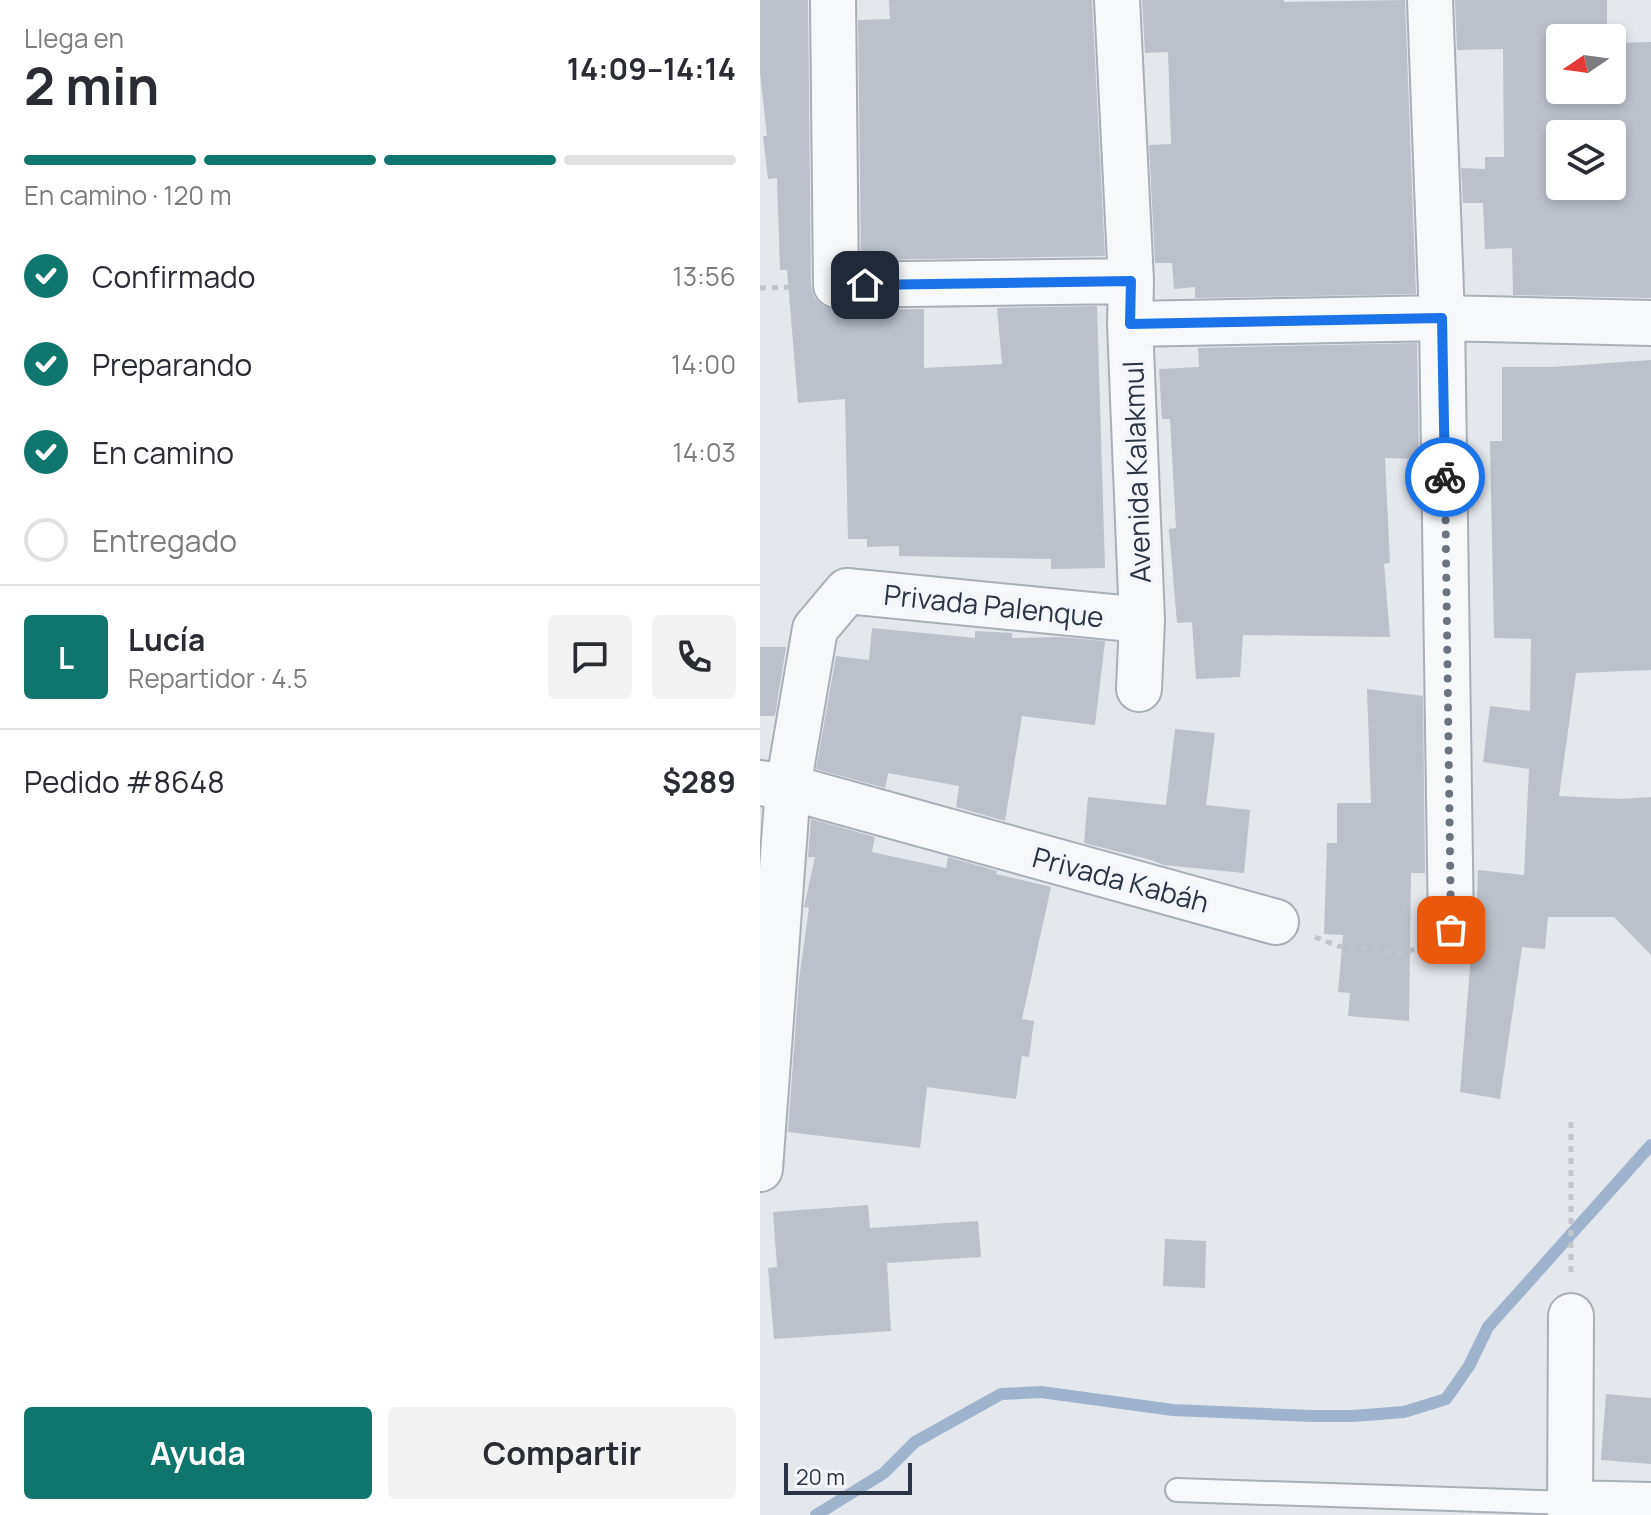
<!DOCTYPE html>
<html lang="es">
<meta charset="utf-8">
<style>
:root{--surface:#fff;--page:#f2f2f3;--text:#2b2b33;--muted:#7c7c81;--line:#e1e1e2;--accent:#0f766e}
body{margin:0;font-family:Manrope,sans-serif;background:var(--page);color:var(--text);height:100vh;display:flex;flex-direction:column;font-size:30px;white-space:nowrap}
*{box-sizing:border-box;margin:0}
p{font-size:26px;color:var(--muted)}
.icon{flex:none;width:44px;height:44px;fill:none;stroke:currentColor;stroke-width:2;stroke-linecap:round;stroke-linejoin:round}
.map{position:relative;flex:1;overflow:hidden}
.side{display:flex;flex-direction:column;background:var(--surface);width:760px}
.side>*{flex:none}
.needle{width:52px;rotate:257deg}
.buttons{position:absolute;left:786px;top:24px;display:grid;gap:16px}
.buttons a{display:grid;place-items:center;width:80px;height:80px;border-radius:8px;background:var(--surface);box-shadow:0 4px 12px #0003;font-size:40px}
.scale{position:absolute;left:24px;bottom:20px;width:128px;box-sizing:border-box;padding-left:8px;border:4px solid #2b3445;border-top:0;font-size:22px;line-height:28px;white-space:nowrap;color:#2b3445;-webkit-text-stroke:6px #f4f6f9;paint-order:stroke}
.pin{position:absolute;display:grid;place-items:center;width:68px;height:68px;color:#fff;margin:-34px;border-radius:16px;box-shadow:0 4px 12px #0006}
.courier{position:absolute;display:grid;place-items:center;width:80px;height:80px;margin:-40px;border:6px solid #1a73e8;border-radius:50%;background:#fff;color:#222;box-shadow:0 2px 10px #0007}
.overview em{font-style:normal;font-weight:700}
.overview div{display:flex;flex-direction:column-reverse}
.overview{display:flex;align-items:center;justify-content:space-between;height:136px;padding:0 24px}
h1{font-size:52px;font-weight:700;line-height:60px}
.bar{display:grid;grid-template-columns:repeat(4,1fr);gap:12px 8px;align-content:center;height:96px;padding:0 24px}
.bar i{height:10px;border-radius:6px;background:var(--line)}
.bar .current{background:var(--accent)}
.bar p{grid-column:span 4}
.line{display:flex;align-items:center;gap:20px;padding:0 24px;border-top:2px solid var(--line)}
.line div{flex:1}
.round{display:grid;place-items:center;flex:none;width:84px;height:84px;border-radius:8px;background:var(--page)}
ol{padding:0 24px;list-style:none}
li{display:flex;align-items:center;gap:24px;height:88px}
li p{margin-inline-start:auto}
li .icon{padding:8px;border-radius:50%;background:var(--accent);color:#fff;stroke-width:4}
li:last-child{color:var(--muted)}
li i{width:44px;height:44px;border:4px solid var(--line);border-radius:50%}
.cta{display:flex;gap:16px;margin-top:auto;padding:16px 24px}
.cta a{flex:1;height:92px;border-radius:8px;background:var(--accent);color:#fff;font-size:32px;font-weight:700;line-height:92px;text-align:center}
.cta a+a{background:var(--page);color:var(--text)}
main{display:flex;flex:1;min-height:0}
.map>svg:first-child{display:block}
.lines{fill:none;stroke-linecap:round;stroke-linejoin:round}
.stream{stroke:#9fb4cc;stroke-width:12}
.building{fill:#bbc0ca;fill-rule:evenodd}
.lane-casing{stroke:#a9aeb7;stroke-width:26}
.street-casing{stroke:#a9aeb7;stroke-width:48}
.path{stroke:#c2c5cb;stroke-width:5;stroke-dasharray:6 6;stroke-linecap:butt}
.lane{stroke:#f7f8fa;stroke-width:22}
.street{stroke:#f7f8fa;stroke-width:44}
.done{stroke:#6c737f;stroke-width:8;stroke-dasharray:0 14.4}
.route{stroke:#1a73e8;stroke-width:10}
.labels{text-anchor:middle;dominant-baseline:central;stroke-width:8;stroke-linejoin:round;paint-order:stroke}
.street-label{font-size:28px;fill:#2b3445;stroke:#f4f6f9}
</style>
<main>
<section class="side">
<div class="overview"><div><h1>2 min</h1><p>Llega en</p></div><em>14:09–14:14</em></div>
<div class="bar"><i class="current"></i><i class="current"></i><i class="current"></i><i></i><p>En camino · 120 m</p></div>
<ol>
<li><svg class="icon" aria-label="check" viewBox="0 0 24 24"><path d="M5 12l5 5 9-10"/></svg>Confirmado<p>13:56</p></li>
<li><svg class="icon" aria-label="check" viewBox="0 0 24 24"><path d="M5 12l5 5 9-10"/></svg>Preparando<p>14:00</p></li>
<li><svg class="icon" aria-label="check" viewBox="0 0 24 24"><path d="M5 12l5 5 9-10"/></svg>En camino<p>14:03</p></li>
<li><i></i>Entregado</li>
</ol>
<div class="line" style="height:144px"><b class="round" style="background:var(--accent);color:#fff">L</b><div><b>Lucía</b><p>Repartidor · 4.5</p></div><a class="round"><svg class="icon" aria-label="chat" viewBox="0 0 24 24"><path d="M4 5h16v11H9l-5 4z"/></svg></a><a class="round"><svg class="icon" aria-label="phone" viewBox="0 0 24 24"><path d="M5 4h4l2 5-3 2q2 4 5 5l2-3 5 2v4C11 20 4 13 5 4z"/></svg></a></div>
<div class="line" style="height:104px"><div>Pedido #8648</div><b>$289</b></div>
<div class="cta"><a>Ayuda</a><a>Compartir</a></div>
</section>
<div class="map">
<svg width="891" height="1515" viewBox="0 0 891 1515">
<rect width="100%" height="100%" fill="#e4e7ec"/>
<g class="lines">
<path class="stream" d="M 56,1515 L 124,1473 L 155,1442 L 241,1394 L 281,1392 L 413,1410 L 552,1416 L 593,1416 L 644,1412 L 686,1399 L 709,1366 L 728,1327 L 891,1145"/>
</g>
<path class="building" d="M 0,0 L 48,0 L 51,285 L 54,297 L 63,306 L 76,310 L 164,309 L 164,368 L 242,364 L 237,308 L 337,306 L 345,568 L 291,569 L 291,559 L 139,556 L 139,546 L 107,547 L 107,539 L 88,539 L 85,399 L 38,403 L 27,270 L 20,270 L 17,178 L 8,179 L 3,136 L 7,136 L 0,72 Z
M 129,0 L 332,0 L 345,256 L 101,260 L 98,20 L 130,19 Z
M 382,0 L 524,0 L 524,2 L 645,0 L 656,294 L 435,298 L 435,287 L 414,289 L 412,263 L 395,263 L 389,145 L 411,144 L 408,52 L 385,53 Z
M 695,0 L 847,0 L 847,38 L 800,38 L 800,90 L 852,90 L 852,43 L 891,42 L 891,298 L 753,295 L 752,248 L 725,249 L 723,203 L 703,203 L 701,168 L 725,169 L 725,157 L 744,157 L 743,49 L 697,50 ZM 800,134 L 852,134 L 852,186 L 800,186 Z
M 657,343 L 659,459 L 625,458 L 630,563 L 624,564 L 630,637 L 483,635 L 480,677 L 436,679 L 432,622 L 417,623 L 409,529 L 416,528 L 410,419 L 402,419 L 399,369 L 439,367 L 438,348 Z
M 891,360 L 891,670 L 816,673 L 799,796 L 860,799 L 891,797 L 891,955 L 854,917 L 788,917 L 785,949 L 762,947 L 740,1099 L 700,1092 L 712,943 L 716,930 L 718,870 L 764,875 L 769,769 L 723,762 L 730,706 L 770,711 L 771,639 L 734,638 L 730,441 L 742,441 L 742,367 L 792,367 Z
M 112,628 L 215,638 L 215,631 L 252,633 L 252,638 L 300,637 L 345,641 L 335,725 L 262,716 L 245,821 L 196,807 L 199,786 L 128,773 L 125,788 L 56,769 L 76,656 L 109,660 Z
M 0,647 L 26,647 L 15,716 L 0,716 Z
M 607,689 L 663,696 L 665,873 L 651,873 L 649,1021 L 588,1016 L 590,993 L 578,992 L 583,935 L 564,934 L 567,843 L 577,843 L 577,803 L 611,803 Z
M 415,729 L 455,733 L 446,805 L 490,810 L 484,873 L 404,865 L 391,860 L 324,843 L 328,797 L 406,805 Z
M 51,819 L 115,837 L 112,852 L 186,868 L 188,857 L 237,871 L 236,874 L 291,887 L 262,1019 L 274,1021 L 269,1057 L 262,1056 L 256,1099 L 167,1087 L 160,1148 L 28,1132 L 39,979 L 49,908 L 44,907 L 55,857 L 48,857 Z
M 108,1205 L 110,1228 L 218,1221 L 221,1257 L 127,1263 L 131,1331 L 14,1339 L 8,1268 L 17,1267 L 13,1212 Z
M 405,1239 L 446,1241 L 445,1288 L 403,1286 Z
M 846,1394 L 891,1398 L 891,1464 L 841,1460 Z"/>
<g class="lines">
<g class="lane-casing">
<path id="lane" d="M 417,1490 L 810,1503"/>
</g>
<g class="street-casing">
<path id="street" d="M 73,0 L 76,285 L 371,281
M 357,0 L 371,281 L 370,324 L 382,620 L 379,689
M 670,0 L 682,318 L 691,930
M 370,324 L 682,318 L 891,323
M 0,783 L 28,787 L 516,922
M 0,1169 L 28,787 L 55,629 L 87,591 L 382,620
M 810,1503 L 891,1505
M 810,1515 L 811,1316"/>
</g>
<path class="path" d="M 0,288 L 35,287
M 555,937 L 578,946 L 645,953 L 654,949
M 811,1272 L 811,1118"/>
<use href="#lane" class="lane"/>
<use href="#street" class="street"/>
</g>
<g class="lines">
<path class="done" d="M 685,477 L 691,930"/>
<path class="route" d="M 105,285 L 371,281 L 370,324 L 682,318 L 685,477"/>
</g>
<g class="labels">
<g class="street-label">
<text transform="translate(376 472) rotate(-92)">Avenida Kalakmul</text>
<text transform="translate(234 605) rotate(6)">Privada Palenque</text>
<text transform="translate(361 879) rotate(15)">Privada Kabáh</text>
</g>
</g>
</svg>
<div class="buttons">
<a><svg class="needle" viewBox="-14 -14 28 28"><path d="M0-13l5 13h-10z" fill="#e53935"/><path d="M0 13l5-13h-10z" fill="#7c7c81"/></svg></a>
<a><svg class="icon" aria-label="layers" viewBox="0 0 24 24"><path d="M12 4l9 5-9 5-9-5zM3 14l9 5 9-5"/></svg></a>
</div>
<div class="scale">20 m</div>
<div class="pin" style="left:691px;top:930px;background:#ea580c"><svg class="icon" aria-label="bag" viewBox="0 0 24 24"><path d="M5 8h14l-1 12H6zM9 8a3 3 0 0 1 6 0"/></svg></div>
<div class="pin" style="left:105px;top:285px;background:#1f2937"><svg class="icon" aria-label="home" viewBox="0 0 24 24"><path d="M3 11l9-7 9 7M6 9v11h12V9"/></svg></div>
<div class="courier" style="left:685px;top:477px"><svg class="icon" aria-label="bike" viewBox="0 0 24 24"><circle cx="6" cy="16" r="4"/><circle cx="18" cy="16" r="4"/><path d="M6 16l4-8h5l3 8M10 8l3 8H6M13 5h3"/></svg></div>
</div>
</main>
